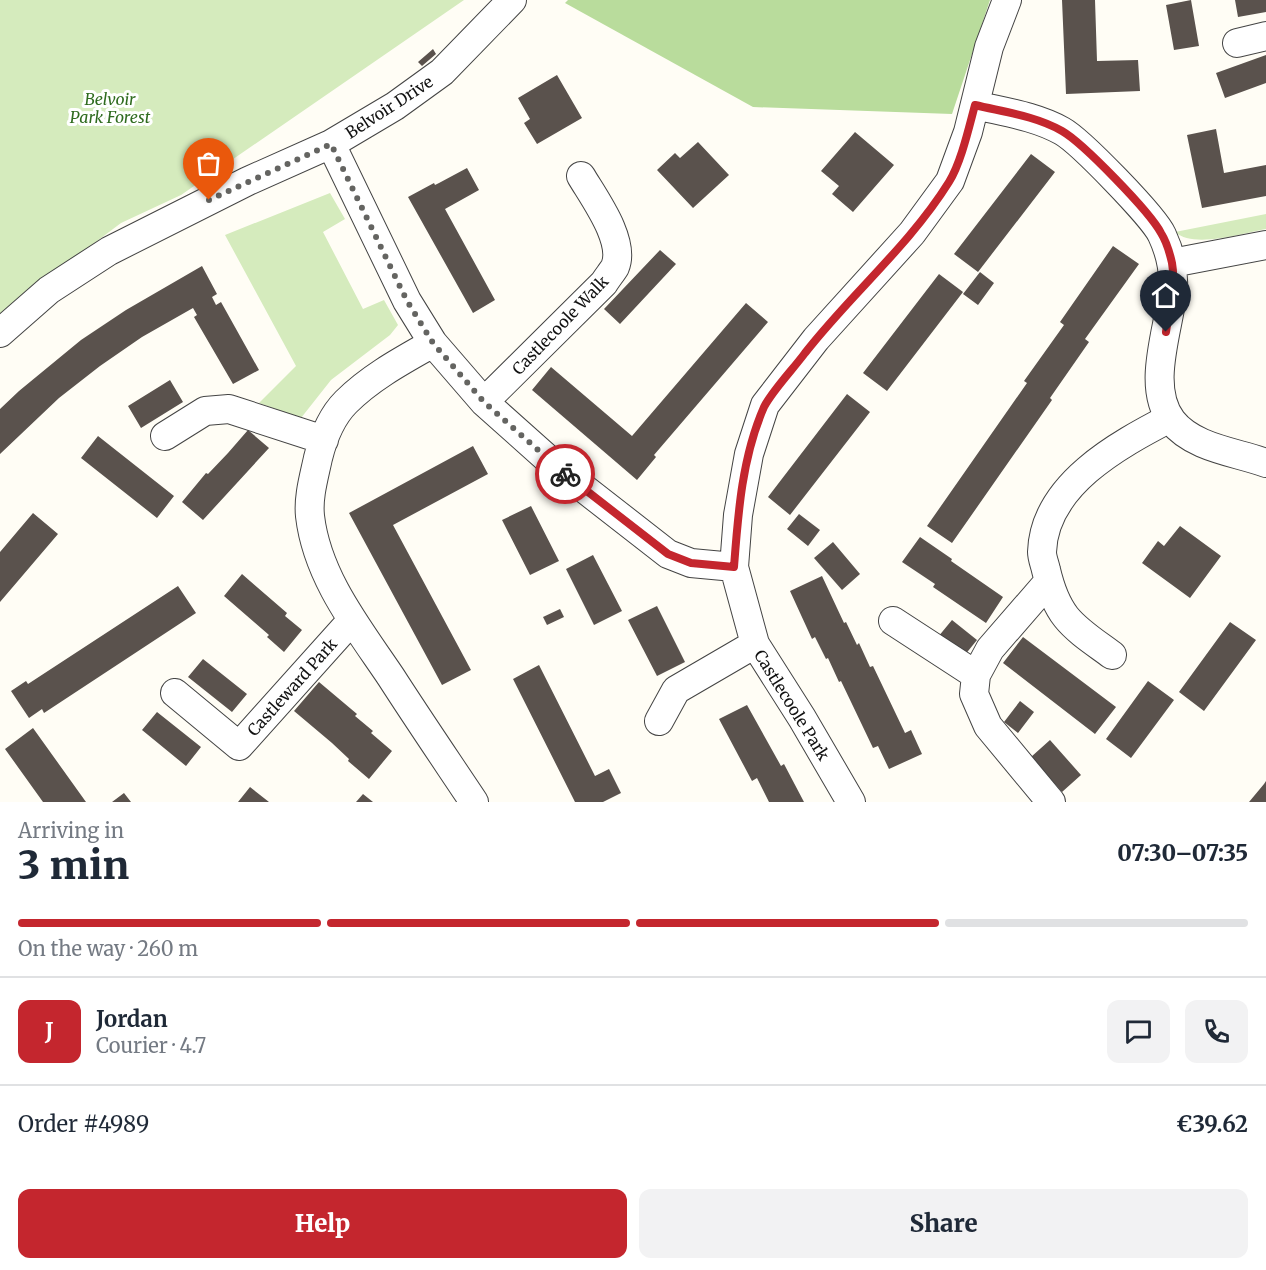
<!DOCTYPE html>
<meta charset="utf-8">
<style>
:root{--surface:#fff;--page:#f2f2f3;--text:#1f2937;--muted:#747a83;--line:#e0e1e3;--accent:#c4262e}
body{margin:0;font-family:Merriweather,serif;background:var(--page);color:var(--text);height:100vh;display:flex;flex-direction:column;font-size:22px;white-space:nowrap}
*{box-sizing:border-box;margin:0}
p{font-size:20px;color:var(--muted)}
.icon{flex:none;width:33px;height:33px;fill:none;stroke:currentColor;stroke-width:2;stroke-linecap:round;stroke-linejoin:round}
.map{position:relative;height:802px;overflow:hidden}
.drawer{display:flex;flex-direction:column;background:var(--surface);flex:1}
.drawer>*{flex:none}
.pin{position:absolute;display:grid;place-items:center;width:51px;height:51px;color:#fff;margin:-62px -26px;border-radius:50% 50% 50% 0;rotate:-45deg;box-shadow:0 0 6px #0007}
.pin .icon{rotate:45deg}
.courier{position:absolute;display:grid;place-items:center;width:60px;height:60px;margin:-30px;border:4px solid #c4262e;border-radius:50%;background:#fff;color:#222;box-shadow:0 2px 8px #0007}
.head em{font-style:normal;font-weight:800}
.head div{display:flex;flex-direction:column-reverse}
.head{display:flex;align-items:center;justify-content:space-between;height:102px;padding:0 18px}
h1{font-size:39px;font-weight:800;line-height:45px}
.bar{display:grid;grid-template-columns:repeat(4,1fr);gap:9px 6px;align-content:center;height:72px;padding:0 18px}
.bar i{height:8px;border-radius:4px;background:var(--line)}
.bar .current{background:var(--accent)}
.bar p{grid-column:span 4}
.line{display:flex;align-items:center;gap:15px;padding:0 18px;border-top:2px solid var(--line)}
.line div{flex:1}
.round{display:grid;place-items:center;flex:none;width:63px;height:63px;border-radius:12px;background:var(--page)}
.action{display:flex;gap:12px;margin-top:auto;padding:12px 18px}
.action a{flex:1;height:69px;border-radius:12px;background:var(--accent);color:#fff;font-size:24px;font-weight:800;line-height:69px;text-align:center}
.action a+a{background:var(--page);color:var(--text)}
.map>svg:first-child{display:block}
.green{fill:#d5ebbd}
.forest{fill:#b9dc9c}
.building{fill:#5a524d}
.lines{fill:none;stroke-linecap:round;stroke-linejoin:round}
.minor-casing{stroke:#444;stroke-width:30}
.minor{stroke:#fff;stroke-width:28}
.done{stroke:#646461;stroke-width:6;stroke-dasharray:0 10.8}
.route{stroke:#c4262e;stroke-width:8}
.labels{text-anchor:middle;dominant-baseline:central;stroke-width:6;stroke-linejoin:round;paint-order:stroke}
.park-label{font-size:16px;font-style:italic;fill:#2f6b1f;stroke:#fff}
.street-label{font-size:16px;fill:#111;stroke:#fff}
</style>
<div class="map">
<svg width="1266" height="802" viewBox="0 0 1266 802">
<rect width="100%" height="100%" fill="#fffdf5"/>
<path class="green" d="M 0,0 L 464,0 L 181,195 L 121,223 L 0,314 Z
M 330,193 L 345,219 L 323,232 L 363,309 L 384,300 L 398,325 L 390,335 L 331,380 L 301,418 L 259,403 L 296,366 L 225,235 Z
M 1266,214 L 1266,229 C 1243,233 1194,249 1175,232 Z"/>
<path class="forest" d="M 568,0 L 990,0 L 952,114 L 753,107 L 565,3 Z"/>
<path class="building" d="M 1062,0 L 1095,0 L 1097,61 L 1138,60 L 1140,91 L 1066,94 Z
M 1191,0 L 1199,46 L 1174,50 L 1166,5 Z
M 1235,0 L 1266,0 L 1266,12 L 1238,17 Z
M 433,49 L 436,54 L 422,66 L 418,62 Z
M 1266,55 L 1266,83 L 1225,98 L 1216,73 Z
M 557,75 L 582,118 L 537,144 L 524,123 L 530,119 L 518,98 Z
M 1216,129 L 1224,173 L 1266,165 L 1266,196 L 1202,208 L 1187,135 Z
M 855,132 L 894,165 L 853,212 L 832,194 L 839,186 L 821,171 Z
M 698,142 L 729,175 L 693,208 L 657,170 L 675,153 L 680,158 Z
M 1031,154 L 1055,172 L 978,272 L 954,254 Z
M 467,168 L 479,190 L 445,209 L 495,300 L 473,313 L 408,197 L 434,183 L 435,185 L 439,183 Z
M 1113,246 L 1139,264 L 1085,339 L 1089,342 L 1050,398 L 1052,400 L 952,543 L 927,526 L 1027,383 L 1024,381 L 1064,325 L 1060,322 Z
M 660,250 L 676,264 L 620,324 L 604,309 Z
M 202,266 L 217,294 L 212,297 L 216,305 L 221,302 L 259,370 L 233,384 L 194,317 L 197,315 L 193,308 L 142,337 L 100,366 L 59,398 L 0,454 L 0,409 L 19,391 L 81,340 L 126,310 Z
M 980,272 L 994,283 L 978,305 L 963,294 Z
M 939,274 L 963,292 L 887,391 L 863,373 Z
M 746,303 L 768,322 L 654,455 L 656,457 L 637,480 L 532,390 L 551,367 L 632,436 Z
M 170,380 L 183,402 L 141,428 L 128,406 Z
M 847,394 L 870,412 L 790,515 L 768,497 Z
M 248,430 L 269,448 L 203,520 L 182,502 L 206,473 L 208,474 L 228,453 Z
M 98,436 L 174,496 L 157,518 L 81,458 Z
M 473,446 L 488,474 L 393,525 L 471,670 L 442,685 L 349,513 Z
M 531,506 L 559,561 L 530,575 L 502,520 Z
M 33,513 L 58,534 L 0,602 L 0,552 Z
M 799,514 L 820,530 L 808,546 L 787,529 Z
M 1180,526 L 1221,556 L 1190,598 L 1142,563 L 1158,541 L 1164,546 Z
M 920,537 L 952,559 L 951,561 L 1003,597 L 986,623 L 933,587 L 935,584 L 902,562 Z
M 833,542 L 860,574 L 842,590 L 814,558 Z
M 593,555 L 622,611 L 594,625 L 566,569 Z
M 242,574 L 287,613 L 285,616 L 302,630 L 284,652 L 267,637 L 269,635 L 224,596 Z
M 822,576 L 844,623 L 846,622 L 857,645 L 859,643 L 870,667 L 873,666 L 905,733 L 911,730 L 922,754 L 889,769 L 878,746 L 873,748 L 841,681 L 839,682 L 828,658 L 826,659 L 815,637 L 812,639 L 790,591 Z
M 178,586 L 196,613 L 44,713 L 42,709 L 29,718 L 11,691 L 26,681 L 28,684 Z
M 657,606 L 685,662 L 657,676 L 628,620 Z
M 560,609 L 564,617 L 547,625 L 543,617 Z
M 952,620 L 977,640 L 964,656 L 933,643 Z
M 1230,622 L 1256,640 L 1204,711 L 1179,692 Z
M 1023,637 L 1116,707 L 1095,734 L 1003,663 Z
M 203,659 L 247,694 L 232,712 L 188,677 Z
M 539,665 L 595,776 L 609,769 L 621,793 L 603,802 L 575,802 L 513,679 Z
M 1148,681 L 1174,700 L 1131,758 L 1106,739 Z
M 319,682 L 357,714 L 355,716 L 373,731 L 371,733 L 392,751 L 369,779 L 348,761 L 349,759 L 332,743 L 294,711 Z
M 1020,701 L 1034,712 L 1018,733 L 1004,722 Z
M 747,705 L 781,766 L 784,764 L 804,802 L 769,802 L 757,778 L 752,781 L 719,719 Z
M 157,712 L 201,747 L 186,766 L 142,730 Z
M 33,728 L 86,802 L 43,802 L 5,749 Z
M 1050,740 L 1081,775 L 1062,792 L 1031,757 Z
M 1266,781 L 1266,802 L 1249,802 L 1264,784 Z
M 250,787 L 269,802 L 238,802 Z
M 124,793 L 131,802 L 112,802 Z
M 363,794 L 373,802 L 356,802 Z"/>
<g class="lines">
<g class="minor-casing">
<path id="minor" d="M 1237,43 L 1266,36
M 975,105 C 1004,112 1035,116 1062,131 C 1080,141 1154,217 1162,235 C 1170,252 1174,270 1173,288 C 1170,327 1145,386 1172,421 C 1193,448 1236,452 1266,463
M 331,144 L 407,301 L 433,343 L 484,402 L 559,469 L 668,554 L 691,563 L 734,567
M 1172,263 L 1266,245
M 0,333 L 49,290 L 109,251 L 248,181 L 331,144 L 395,106 L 442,72 L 512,0
M 433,343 C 403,360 371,377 346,402 C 332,416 323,438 318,458 C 314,477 308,497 310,516 C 317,577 358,628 391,677 C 418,719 446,760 474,802
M 484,402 L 604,283 C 607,278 612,272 615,267 C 626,241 594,198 581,176
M 165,436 L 205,411 L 229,409 L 324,440
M 1049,581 L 990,649 L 976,675 L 974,694 L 988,726 L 1051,802
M 893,621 L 976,675
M 1112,655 C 1096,643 1078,632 1066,617 C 1055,603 1050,587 1046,570 C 1045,565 1042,558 1042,552 C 1044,485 1118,445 1170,418
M 175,693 L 239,746 L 352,620
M 659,721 L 676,690 L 755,644
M 851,802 L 802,718 L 755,644 L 734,567 L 738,515 L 749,454 L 765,405 L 816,339 L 912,233 L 950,181 L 968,132 L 989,47 L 1007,0"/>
</g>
<use href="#minor" class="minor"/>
</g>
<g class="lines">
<path class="done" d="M 209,200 L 331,144 L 407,301 L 433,343 L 484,402 L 565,474"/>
<path class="route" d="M 565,474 L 668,554 L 691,563 L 734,567 C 738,514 742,457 764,407 C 772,391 794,368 805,353 C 851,294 909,246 949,182 C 961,163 969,127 975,105 C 1004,112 1036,116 1062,131 C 1083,143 1150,212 1161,233 C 1166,241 1170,254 1172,263 C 1176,286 1169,310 1166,332"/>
</g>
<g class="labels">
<g class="park-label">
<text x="110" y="99">Belvoir<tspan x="110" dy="18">Park Forest</tspan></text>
</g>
<g class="street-label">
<text transform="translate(389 107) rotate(-33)">Belvoir Drive</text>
<text transform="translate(560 325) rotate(-46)">Castlecoole Walk</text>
<text transform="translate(292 687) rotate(-48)">Castleward Park</text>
<text transform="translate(792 705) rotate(58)">Castlecoole Park</text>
</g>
</g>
</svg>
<div class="pin" style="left:209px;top:200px;background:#ea580c"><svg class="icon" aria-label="bag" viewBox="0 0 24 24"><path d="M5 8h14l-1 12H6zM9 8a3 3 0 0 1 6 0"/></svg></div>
<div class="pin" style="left:1166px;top:332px;background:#1f2937"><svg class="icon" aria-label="home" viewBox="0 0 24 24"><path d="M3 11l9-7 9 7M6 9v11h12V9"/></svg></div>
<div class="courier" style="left:565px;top:474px"><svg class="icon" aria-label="bike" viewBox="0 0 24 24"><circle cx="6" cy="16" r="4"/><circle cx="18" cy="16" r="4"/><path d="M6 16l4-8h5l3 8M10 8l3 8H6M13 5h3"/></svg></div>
</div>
<section class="drawer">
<div class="head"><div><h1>3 min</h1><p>Arriving in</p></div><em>07:30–07:35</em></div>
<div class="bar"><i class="current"></i><i class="current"></i><i class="current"></i><i></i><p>On the way · 260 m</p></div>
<div class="line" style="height:108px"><b class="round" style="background:var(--accent);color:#fff">J</b><div><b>Jordan</b><p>Courier · 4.7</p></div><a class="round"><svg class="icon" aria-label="chat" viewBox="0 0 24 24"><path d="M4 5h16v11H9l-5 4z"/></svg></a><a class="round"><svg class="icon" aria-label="phone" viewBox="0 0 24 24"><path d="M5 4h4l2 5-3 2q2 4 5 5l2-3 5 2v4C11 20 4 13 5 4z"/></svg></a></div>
<div class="line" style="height:78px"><div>Order #4989</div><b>€39.62</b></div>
<div class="action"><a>Help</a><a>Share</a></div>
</section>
